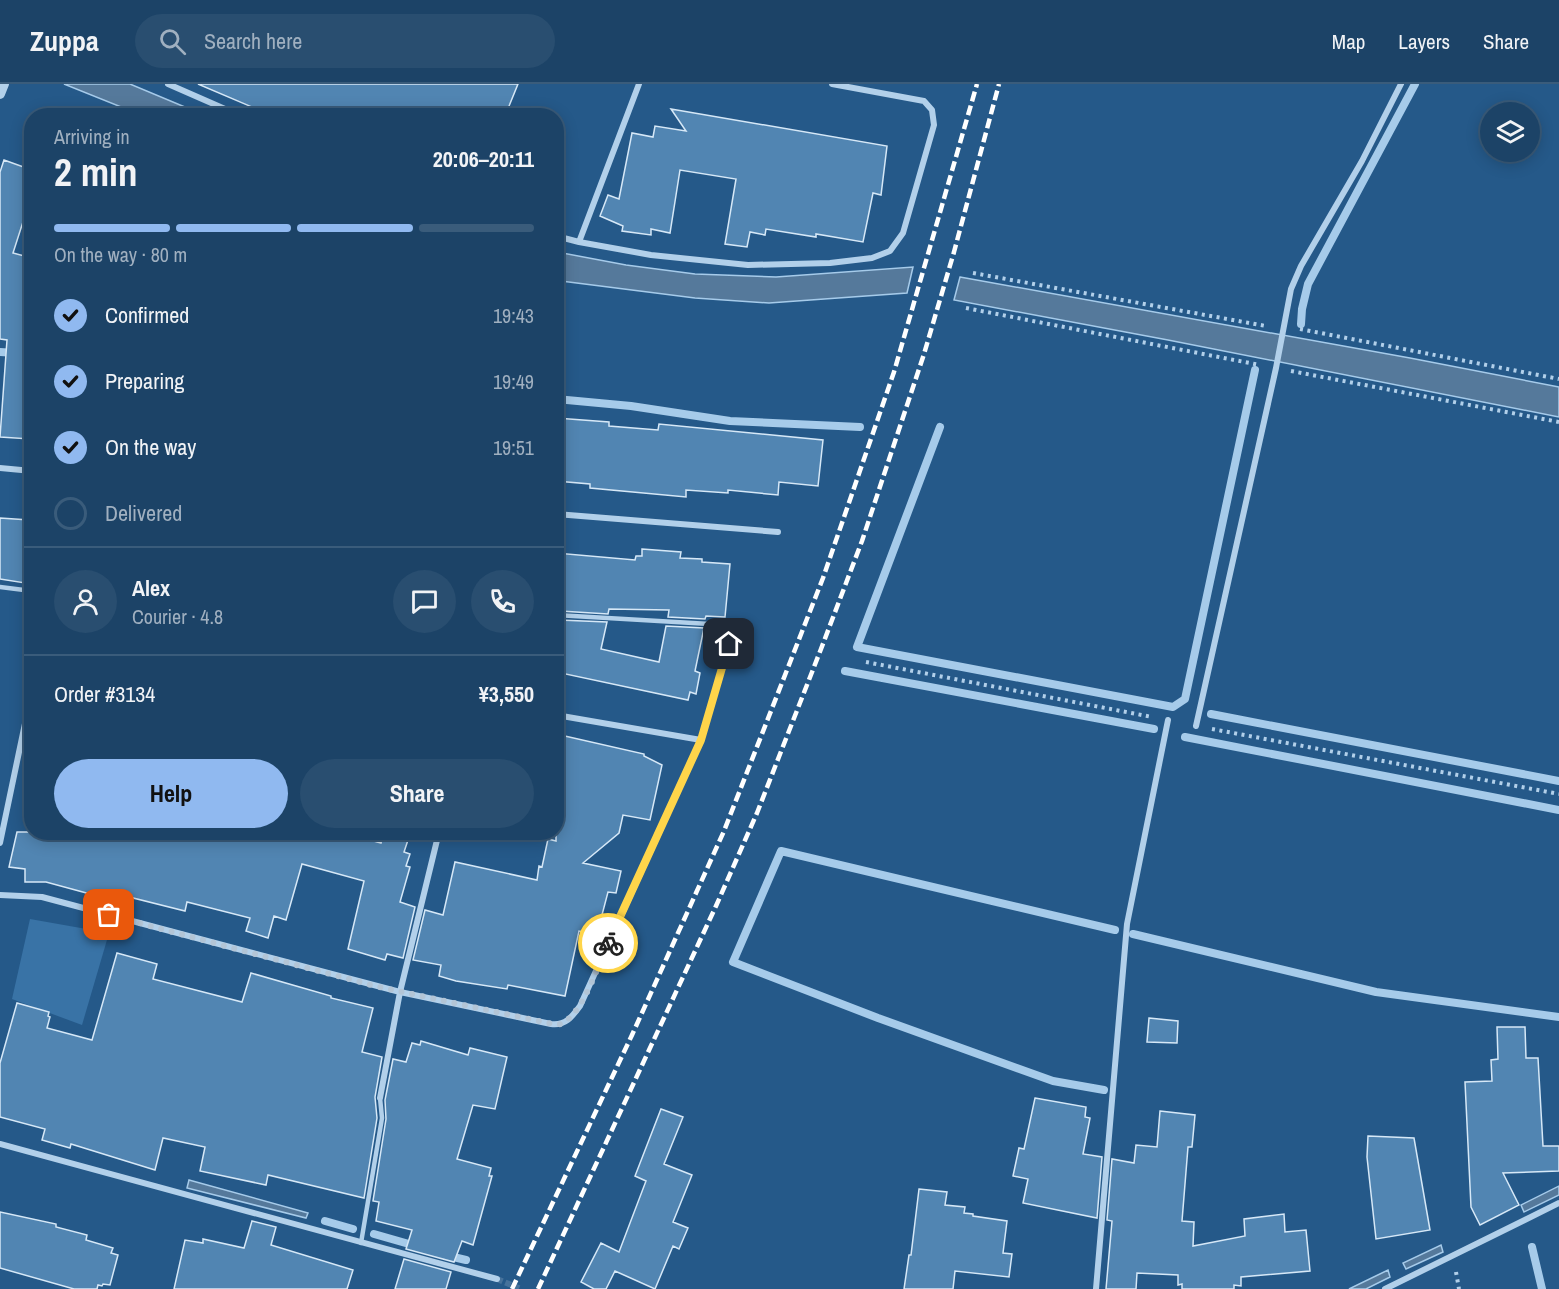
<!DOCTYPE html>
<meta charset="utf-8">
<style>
:root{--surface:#1c4367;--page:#294e70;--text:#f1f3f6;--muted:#a0b0c0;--line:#3a5c7b;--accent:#90b9f0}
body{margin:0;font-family:"Archivo Narrow",sans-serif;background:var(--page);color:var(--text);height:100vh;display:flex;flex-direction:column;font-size:22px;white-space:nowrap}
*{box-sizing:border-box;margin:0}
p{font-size:20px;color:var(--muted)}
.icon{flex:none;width:33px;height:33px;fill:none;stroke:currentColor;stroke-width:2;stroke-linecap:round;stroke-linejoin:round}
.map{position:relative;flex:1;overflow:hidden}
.panel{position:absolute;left:24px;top:24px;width:540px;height:732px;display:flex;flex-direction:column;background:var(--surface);border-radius:24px;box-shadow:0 3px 15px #0003,0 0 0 2px var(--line)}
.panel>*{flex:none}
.buttons{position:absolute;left:1480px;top:18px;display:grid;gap:12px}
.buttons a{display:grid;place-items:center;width:60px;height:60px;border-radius:50%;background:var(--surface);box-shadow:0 3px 15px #0003,0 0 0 2px var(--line);font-size:30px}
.pin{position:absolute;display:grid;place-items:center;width:51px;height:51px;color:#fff;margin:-26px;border-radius:12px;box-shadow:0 3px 9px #0006}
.courier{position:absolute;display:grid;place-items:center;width:60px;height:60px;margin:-30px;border:4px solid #ffd54a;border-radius:50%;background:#fff;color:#222;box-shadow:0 2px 8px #0007}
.summary em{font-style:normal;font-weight:800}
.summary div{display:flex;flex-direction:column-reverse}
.summary{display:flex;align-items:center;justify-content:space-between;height:102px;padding:0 30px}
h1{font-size:39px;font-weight:800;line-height:45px}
.bar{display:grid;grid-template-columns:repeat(4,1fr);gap:9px 6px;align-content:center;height:72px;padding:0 30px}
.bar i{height:8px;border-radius:4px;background:var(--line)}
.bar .on{background:var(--accent)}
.bar p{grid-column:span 4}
.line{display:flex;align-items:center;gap:15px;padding:0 30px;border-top:2px solid var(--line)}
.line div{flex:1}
.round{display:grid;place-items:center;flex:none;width:63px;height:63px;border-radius:32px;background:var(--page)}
ol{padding:0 30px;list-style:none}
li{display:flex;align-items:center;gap:18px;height:66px}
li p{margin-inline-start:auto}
li .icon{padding:6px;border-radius:50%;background:var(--accent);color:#111;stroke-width:4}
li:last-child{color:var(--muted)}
li i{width:33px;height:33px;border:3px solid var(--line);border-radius:50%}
.button{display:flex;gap:12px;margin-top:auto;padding:12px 30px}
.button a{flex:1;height:69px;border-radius:36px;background:var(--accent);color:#111;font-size:24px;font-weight:800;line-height:69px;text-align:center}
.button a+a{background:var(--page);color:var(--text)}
header{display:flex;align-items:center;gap:36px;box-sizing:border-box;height:84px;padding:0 30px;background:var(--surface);border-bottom:2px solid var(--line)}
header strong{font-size:28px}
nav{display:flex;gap:33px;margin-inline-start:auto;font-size:21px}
.search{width:420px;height:54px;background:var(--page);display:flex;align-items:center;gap:15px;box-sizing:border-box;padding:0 21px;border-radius:33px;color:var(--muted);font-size:22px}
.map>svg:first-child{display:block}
.green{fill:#3973a6}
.water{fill:#55799b;stroke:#a6cbea;stroke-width:1.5}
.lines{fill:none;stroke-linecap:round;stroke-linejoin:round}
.stream{stroke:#a6cbea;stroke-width:8}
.building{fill:#5185b2;stroke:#d6e8f7;stroke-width:1.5}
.minor-tunnel{stroke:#46729b;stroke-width:6;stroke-dasharray:6 3;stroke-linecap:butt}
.path{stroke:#b2d0ea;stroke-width:4;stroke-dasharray:3 4.5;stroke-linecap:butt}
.service{stroke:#b2d0ea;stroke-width:4.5}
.minor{stroke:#b2d0ea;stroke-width:6}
.tertiary{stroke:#b2d0ea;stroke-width:10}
.rail{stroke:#fff;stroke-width:4.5;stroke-dasharray:10 4.5;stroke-linecap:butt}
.done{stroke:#b3c5d6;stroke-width:6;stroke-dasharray:0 10.8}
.route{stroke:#ffd54a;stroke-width:8}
</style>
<header>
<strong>Zuppa</strong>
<div class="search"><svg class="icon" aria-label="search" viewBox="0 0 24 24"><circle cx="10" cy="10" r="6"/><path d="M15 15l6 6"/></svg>Search here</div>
<nav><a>Map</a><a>Layers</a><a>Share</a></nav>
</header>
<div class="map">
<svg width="1559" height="1205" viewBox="0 0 1559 1205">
<rect width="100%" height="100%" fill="#255989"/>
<path class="green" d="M 30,835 L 109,849 L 82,941 L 12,915 Z"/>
<path class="water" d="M 64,0 L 130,0 L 204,31 L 141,31 Z
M 557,168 L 626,181 L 695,190 L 776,193 L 913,183 L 907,209 L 769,219 L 695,214 L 561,197 L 557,194 Z
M 960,193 L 1410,274 L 1559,303 L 1559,333 L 1168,256 L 954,216 Z
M 189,1096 L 308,1129 L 306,1134 L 187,1104 Z
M 1559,1102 L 1559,1111 L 1524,1128 L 1521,1121 Z
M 1441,1161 L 1443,1168 L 1406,1185 L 1403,1179 Z
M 1388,1186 L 1390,1193 L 1366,1205 L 1349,1205 Z"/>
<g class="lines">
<path class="stream" d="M 1301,240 L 1302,225 L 1308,200 L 1415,0
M 0,268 L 32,270
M 556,315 L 631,322 L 730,337 L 860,343
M 940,343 L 857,563 L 1173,623 L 1185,615 L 1255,286
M 845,587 L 1154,645
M 1211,630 L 1559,697
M 1185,653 L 1559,726
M 1133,850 L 1376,908 L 1559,933
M 1104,1006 L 1053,997 L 878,934 L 733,878 L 781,767 L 1115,846
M 325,1137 L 353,1145
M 374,1150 L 416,1162
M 1532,1163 L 1542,1205
M 449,1172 L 466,1176"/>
</g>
<path class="building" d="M 198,0 L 518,0 L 505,32 L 273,32 Z
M 671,25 L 887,62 L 881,111 L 873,109 L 863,158 L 816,150 L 816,153 L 766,145 L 765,151 L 750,148 L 747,163 L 725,160 L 736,95 L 680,86 L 670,149 L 651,145 L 651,151 L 622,147 L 623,142 L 600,132 L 608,111 L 619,115 L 632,49 L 653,53 L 655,42 L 686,47 Z
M 4,76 L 32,86 L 32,110 L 13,169 L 32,174 L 30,355 L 0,353 L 7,256 L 0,255 L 0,88 Z
M 556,334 L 609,338 L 609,342 L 658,346 L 659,340 L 823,356 L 818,402 L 779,398 L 778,411 L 728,406 L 728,409 L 686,406 L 686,413 L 590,404 L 590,400 L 556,397 Z
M 0,434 L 29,436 L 25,499 L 0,495 Z
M 642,465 L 681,468 L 680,474 L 702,475 L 702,478 L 730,480 L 725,533 L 706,532 L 705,535 L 668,533 L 669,526 L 609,525 L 608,530 L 560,527 L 563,515 L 556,513 L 556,469 L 635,476 L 636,472 L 642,472 Z
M 559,536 L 607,538 L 601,565 L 659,578 L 666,542 L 704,544 L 695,587 L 700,589 L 696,610 L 690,608 L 688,616 L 556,588 L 556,546 Z
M 556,650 L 644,670 L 644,672 L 662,681 L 650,736 L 623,731 L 619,749 L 583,779 L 621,787 L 616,809 L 608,808 L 597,850 L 579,847 L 565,912 L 508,901 L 507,905 L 456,897 L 439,892 L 441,881 L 413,876 L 425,826 L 443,831 L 455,778 L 537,796 L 539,782 L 542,783 L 548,755 L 556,757 L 556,730 L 564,694 L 556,693 Z
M 17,748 L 341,748 L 381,759 L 384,749 L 408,756 L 404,768 L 410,770 L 406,782 L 410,783 L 400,818 L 415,823 L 403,874 L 387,870 L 385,876 L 348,865 L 364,797 L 302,780 L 286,836 L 274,832 L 268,854 L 246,847 L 250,834 L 187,818 L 185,827 L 129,813 L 127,820 L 46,798 L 25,798 L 25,785 L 9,783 Z
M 117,869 L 157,880 L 153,895 L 242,918 L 251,889 L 331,912 L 331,914 L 373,924 L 362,968 L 382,973 L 375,1013 L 377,1034 L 364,1114 L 268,1091 L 266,1101 L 200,1087 L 205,1063 L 163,1054 L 155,1086 L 71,1060 L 70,1064 L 42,1056 L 45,1045 L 0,1033 L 0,979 L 17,919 L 49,928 L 48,932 L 50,933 L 47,944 L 92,956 Z
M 1149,934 L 1178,937 L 1177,959 L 1147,958 Z
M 1497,943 L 1525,943 L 1526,974 L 1538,974 L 1543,1062 L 1559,1062 L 1559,1087 L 1503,1089 L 1519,1121 L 1480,1141 L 1471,1123 L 1465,998 L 1492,997 L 1491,976 L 1498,975 Z
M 421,957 L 468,971 L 470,964 L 507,973 L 495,1025 L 473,1021 L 457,1075 L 491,1084 L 489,1092 L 492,1092 L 473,1161 L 462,1157 L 454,1178 L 406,1165 L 412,1146 L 376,1137 L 379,1118 L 373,1117 L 386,1035 L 385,1016 L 393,975 L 406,978 L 412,959 L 420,961 Z
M 1035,1014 L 1086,1023 L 1085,1033 L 1090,1034 L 1083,1070 L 1102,1073 L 1097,1134 L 1023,1119 L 1028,1095 L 1013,1092 L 1019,1064 L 1024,1065 Z
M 661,1025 L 683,1033 L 664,1080 L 692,1091 L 673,1138 L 688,1144 L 679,1165 L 673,1162 L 655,1205 L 615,1187 L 606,1205 L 594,1205 L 581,1198 L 601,1159 L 619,1168 L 646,1097 L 635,1092 Z
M 1160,1027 L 1195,1031 L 1192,1063 L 1188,1063 L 1182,1137 L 1194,1138 L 1193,1162 L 1245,1152 L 1244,1135 L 1284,1130 L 1285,1148 L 1306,1146 L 1310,1187 L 1241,1193 L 1241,1202 L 1234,1201 L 1234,1205 L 1182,1205 L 1182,1200 L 1178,1201 L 1178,1191 L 1137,1189 L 1136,1205 L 1106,1205 L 1112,1137 L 1107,1136 L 1112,1075 L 1134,1079 L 1136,1061 L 1157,1063 Z
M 1368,1052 L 1414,1054 L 1430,1146 L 1376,1155 L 1367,1073 Z
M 919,1105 L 947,1108 L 945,1121 L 965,1123 L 964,1129 L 973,1130 L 973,1132 L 1007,1137 L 1003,1169 L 1012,1170 L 1009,1193 L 955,1187 L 953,1205 L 904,1205 L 909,1171 L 911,1171 Z
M 0,1128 L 56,1140 L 56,1143 L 87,1151 L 86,1156 L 113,1164 L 111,1169 L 118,1171 L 110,1201 L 103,1200 L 102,1202 L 98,1201 L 97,1205 L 74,1205 L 0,1184 Z
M 252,1137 L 276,1143 L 271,1161 L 353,1186 L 347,1205 L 174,1205 L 185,1156 L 203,1159 L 203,1155 L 244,1164 Z
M 404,1175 L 451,1188 L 446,1205 L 395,1205 Z"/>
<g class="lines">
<path class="minor-tunnel" d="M 497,1195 L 521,1205"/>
<path class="path" d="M 973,189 L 1266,242
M 966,224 L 1260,281
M 1300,245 L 1559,295
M 1291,287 L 1559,338
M 866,578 L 1152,633
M 1212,645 L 1559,710
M 1456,1188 L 1459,1205"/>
<path class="service" d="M 0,503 L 32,507
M 556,531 L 744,542
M 361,1159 L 382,1034 L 380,1014"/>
<path class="minor" d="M 168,0 L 241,32
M 556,152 L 579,158 L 651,171 L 748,181 L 830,179 L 872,174 L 890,167 L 903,149 L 934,41 L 932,26 L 924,17 L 832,0
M 579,158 L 639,0
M 0,384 L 32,387
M 556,430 L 778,448
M 556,631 L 701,656
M 1196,642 L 1276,284 L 1291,205 L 1301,182 L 1362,77 L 1401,0
M 0,759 L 32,606
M 0,811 L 42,813 L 400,908 L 439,748
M 380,1014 L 400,908 L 551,940 C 565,942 572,933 580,922 L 701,656 L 729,560
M 0,1060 L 497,1195
M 1096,1205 L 1127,840 L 1168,636
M 1385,1205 L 1559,1119"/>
<path class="tertiary" d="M 0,10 L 4,0"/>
<path class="rail" d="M 512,1205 L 632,951 L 724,747 L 823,494 L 894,288 L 977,0
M 538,1205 L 716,822 L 757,729 L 821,565 L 862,457 L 924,270 L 954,168 L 999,0"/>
</g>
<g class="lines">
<path class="done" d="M 109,831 L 375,902 L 558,941 C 582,934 598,881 608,859"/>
<path class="route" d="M 608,859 L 701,656 L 729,560"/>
</g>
</svg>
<div class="buttons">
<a><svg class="icon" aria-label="layers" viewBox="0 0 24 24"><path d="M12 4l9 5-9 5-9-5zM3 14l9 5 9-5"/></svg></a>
</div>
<div class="pin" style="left:109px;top:831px;background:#ea580c"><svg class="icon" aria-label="bag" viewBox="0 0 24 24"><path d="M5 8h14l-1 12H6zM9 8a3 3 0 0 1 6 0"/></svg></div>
<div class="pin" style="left:729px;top:560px;background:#1f2937"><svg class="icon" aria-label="home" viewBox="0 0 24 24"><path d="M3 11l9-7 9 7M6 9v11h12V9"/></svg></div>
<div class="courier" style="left:608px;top:859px"><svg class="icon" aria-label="bike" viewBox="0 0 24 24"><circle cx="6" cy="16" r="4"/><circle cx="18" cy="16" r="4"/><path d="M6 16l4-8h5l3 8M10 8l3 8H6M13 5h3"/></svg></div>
<section class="panel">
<div class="summary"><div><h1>2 min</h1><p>Arriving in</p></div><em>20:06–20:11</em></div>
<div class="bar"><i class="on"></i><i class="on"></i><i class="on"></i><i></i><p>On the way · 80 m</p></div>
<ol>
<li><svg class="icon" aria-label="check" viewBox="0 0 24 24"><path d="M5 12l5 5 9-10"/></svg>Confirmed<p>19:43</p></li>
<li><svg class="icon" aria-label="check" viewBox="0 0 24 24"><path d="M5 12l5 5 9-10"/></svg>Preparing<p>19:49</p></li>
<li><svg class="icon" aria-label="check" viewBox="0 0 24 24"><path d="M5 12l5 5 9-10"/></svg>On the way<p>19:51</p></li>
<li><i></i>Delivered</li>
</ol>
<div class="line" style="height:108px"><a class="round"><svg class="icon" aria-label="person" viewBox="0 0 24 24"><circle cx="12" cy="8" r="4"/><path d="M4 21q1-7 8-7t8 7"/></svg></a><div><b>Alex</b><p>Courier · 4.8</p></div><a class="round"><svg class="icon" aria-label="chat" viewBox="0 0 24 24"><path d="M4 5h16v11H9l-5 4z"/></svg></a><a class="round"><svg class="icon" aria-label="phone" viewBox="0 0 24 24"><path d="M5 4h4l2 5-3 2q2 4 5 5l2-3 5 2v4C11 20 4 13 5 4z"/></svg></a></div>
<div class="line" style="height:78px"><div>Order #3134</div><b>¥3,550</b></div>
<div class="button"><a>Help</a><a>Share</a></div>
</section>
</div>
